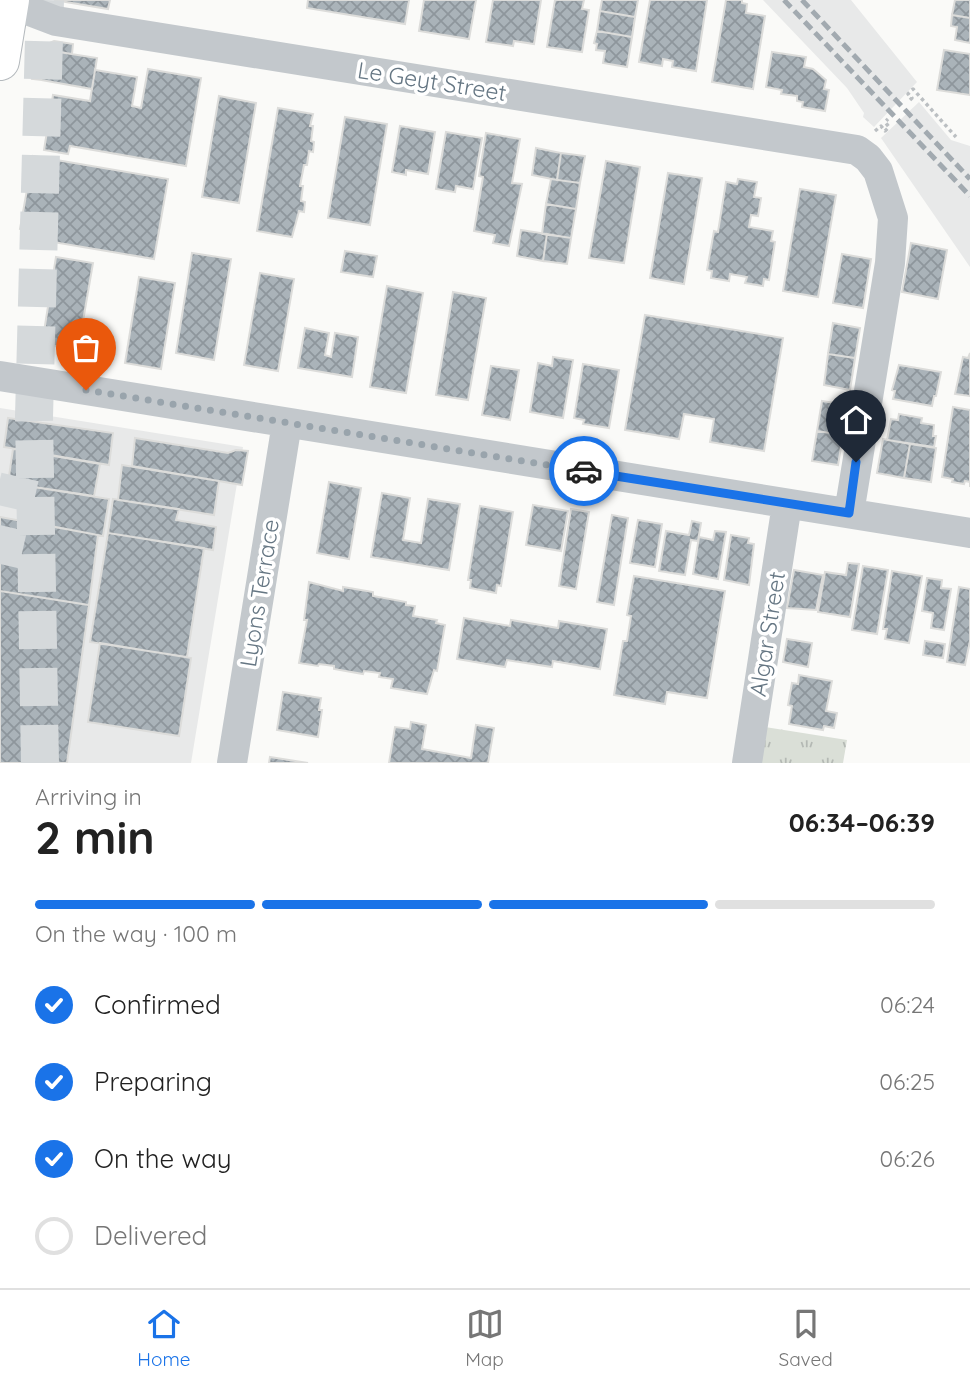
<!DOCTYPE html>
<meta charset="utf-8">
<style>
:root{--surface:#fff;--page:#f2f2f2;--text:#222;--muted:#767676;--line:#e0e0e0;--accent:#1a73e8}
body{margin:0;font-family:Quicksand,sans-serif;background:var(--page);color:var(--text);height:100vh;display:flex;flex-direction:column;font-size:26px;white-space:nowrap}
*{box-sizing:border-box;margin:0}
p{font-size:23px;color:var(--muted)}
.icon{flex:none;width:38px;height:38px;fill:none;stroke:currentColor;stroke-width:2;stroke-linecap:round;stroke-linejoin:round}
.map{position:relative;height:763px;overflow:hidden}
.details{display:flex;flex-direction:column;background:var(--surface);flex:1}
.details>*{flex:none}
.pin{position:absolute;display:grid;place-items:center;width:60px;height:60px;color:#fff;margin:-72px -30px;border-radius:50% 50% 50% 0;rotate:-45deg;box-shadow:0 0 7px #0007}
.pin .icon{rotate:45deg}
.courier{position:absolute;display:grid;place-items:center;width:70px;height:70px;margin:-35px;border:5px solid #1a73e8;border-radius:50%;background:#fff;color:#222;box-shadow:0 2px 9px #0007}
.overview em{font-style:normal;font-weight:700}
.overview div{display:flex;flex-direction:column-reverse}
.overview{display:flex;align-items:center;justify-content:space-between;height:119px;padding:0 35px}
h1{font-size:46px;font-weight:700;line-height:52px}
.bar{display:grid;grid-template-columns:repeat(4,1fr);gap:10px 7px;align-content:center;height:84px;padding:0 35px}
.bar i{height:9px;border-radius:5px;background:var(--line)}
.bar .active{background:var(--accent)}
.bar p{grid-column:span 4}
ol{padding:0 35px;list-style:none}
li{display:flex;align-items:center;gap:21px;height:77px}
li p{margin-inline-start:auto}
li .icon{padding:7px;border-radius:50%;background:var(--accent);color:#fff;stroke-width:4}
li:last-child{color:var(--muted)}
li i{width:38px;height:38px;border:4px solid var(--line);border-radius:50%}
.tabs{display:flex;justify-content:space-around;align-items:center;height:98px;border-top:2px solid var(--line);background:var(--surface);font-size:19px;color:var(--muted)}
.tabs a{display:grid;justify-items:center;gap:4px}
.tabs .active{color:var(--accent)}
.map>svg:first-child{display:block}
.built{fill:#e8e9e9}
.grass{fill:url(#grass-tufts)}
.building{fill:url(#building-cross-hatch);stroke:#dcdcda;stroke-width:2}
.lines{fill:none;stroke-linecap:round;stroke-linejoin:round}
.highway-tunnel{stroke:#d5d9db;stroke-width:38;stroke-dasharray:38 19;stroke-linecap:butt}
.highway-casing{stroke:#b4b9bd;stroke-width:40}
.path{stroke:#bbbfc2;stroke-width:3.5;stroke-dasharray:3.5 3.5;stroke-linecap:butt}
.minor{stroke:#c3c8cc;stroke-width:30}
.highway{stroke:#fff;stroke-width:38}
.rail{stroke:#a2aab0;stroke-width:5;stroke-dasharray:10 5;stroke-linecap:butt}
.done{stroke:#99a4ac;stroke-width:7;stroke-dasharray:0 12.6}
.route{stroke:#1a73e8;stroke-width:9}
.labels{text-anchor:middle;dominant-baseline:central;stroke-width:7;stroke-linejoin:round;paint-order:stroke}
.street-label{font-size:23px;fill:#657683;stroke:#fff}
</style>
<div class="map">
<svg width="970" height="763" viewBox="0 0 970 763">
<defs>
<pattern id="grass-tufts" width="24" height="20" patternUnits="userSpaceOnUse" patternTransform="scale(1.75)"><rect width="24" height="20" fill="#dadfd7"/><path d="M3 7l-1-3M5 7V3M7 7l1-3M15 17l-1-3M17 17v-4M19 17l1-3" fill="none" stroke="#b4b9b4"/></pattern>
<pattern id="building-cross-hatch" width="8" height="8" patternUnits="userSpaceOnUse" patternTransform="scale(1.75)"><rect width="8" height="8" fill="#aab3b9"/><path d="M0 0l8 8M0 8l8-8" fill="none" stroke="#8e969c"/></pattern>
</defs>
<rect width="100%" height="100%" fill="#fafaf8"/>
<path class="built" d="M 763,0 L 851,0 L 917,82 L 874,127 L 863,117 L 864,113 L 847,88 Z
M 919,102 L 951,140 L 970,146 L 970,267 L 881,138 Z
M 0,408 L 243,447 L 191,763 L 0,763 Z"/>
<path class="grass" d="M 765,727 L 847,740 L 843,763 L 759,763 Z"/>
<path class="building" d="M 54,0 L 110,0 L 108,9 Z
M 308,0 L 409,0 L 405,24 L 307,8 Z
M 424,0 L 476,0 L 469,39 L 419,31 Z
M 493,0 L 541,0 L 534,44 L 514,41 L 513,46 L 486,42 Z
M 555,0 L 584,0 L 582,9 L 589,10 L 582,52 L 547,47 Z
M 602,0 L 638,0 L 635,17 L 600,11 Z
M 650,0 L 707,0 L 696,71 L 672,67 L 673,61 L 663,59 L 662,66 L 639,62 Z
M 726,0 L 742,0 L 742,3 L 747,4 L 746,13 L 765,16 L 753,89 L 712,82 Z
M 955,0 L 970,0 L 970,18 L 952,15 Z
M 600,11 L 635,17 L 632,37 L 597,31 Z
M 952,15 L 970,18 L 970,43 L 955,40 L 957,27 L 951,26 Z
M 597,31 L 632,37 L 627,67 L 603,63 L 605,51 L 596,50 L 597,44 L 594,43 Z
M 54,41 L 73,44 L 72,54 L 46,50 L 41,80 L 32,79 L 38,48 Z
M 46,50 L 97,58 L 92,89 L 41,80 Z
M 944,50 L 970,54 L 970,95 L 937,90 Z
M 772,52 L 806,57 L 804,67 L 813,69 L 826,80 L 824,89 L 829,90 L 825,111 L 802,107 L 803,102 L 797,101 L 797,96 L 781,94 L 782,90 L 766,87 Z
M 148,69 L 201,78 L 186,166 L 70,146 L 68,154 L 44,150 L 53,95 L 90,101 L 95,70 L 137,77 L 132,106 L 141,108 Z
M 219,96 L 256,103 L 239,203 L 202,197 Z
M 278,108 L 313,114 L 310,126 L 313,126 L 311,141 L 314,142 L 313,152 L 309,151 L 307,165 L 304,165 L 300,186 L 303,186 L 301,201 L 305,202 L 304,212 L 299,211 L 292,237 L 257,231 Z
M 345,117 L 387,124 L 370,225 L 328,218 Z
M 400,126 L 435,132 L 428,174 L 406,170 L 406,175 L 392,172 Z
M 446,132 L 482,138 L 473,189 L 456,186 L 455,192 L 436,189 Z
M 486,133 L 520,139 L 512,183 L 522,184 L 509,246 L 493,243 L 495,235 L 474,231 L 483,177 L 479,176 Z
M 536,148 L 561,153 L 557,180 L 532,175 Z
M 561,153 L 585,156 L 580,183 L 557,180 Z
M 33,156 L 168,179 L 154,259 L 41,240 L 42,233 L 20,229 Z
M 606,161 L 640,167 L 624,263 L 589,258 Z
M 668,173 L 702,178 L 684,284 L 650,278 Z
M 551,179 L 580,183 L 576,209 L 546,204 Z
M 738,179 L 757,182 L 754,197 L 761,198 L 758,216 L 751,215 L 749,227 L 773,231 L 771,241 L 775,242 L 769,280 L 764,279 L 763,286 L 745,283 L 747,277 L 730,274 L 729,281 L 711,278 L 712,271 L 707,270 L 714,231 L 718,232 L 726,182 L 737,184 Z
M 800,189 L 836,195 L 818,297 L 783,291 Z
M 546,204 L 576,209 L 571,238 L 542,234 Z
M 521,230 L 547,234 L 543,261 L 517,256 Z
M 547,234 L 571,238 L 567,264 L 543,261 Z
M 911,243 L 947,250 L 938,299 L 902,292 Z
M 345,251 L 377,256 L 373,277 L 341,272 Z
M 192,253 L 231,259 L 214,360 L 176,353 Z
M 842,254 L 871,259 L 863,308 L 833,303 Z
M 56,257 L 93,263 L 78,350 L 42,344 Z
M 260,273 L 294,279 L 278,371 L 244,365 Z
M 139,277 L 175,283 L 161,369 L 125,363 Z
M 387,286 L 423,293 L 406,393 L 370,387 Z
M 453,292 L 486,298 L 468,400 L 436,395 Z
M 645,315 L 783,338 L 764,451 L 710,442 L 714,419 L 684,414 L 679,439 L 625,430 Z
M 833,323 L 860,328 L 855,358 L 828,354 Z
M 305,328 L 329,333 L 325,355 L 331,357 L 335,333 L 358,337 L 352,377 L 298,368 Z
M 970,353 L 970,396 L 955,394 L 963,357 L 968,358 Z
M 828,354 L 855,358 L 850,390 L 824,385 Z
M 553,357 L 573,360 L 563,418 L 530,412 L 538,363 L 552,366 Z
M 583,364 L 619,370 L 609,428 L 583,424 L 584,420 L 574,418 Z
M 899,365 L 941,372 L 936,396 L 934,396 L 932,406 L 893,399 L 895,391 L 892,390 Z
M 491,366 L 519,370 L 510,420 L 482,415 Z
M 822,401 L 848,405 L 843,435 L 817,431 Z
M 953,407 L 970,410 L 970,487 L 970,482 L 965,481 L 964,484 L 952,482 L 953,479 L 942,477 Z
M 899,414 L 922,418 L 921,423 L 934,425 L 933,436 L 936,436 L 934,447 L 887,440 L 891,419 L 898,420 Z
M 8,418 L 113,433 L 109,465 L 4,447 Z
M 817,431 L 843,435 L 838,465 L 812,461 Z
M 135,438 L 228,453 L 236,450 L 248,451 L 242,485 L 132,466 Z
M 883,439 L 910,444 L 904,478 L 877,473 Z
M 910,444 L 936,448 L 931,482 L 904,478 Z
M 13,449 L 100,464 L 94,496 L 8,483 Z
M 122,465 L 219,481 L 214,515 L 118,500 Z
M 329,482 L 361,488 L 349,559 L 317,553 Z
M 27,486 L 109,499 L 103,536 L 24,521 Z
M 382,493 L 410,498 L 403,540 L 421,543 L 428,499 L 460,504 L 449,570 L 371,557 Z
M 113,499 L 179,509 L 176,520 L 216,527 L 213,550 L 108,533 Z
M 533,505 L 568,511 L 561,551 L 526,545 Z
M 480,506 L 513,512 L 501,586 L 497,585 L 496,593 L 470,588 L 471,580 L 468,580 Z
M 571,509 L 589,512 L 576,589 L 559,586 Z
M 612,515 L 628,518 L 614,605 L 597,602 Z
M 0,517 L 98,535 L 89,605 L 0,591 Z
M 638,520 L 662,524 L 655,567 L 630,563 Z
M 692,521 L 701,523 L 698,541 L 691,540 L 685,575 L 659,571 L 666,531 L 689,535 Z
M 715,531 L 726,532 L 718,579 L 693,574 L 699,537 L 713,540 Z
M 108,533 L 204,548 L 187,657 L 90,642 Z
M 731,535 L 749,538 L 748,543 L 754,544 L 749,585 L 724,580 Z
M 848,563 L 859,564 L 850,617 L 818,612 L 825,572 L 846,575 Z
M 863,566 L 888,570 L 877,634 L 852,630 Z
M 794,570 L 823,575 L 816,610 L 787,608 Z
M 892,571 L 922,576 L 909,643 L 885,639 L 887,629 L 883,629 Z
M 634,576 L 725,591 L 707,698 L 667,692 L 665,704 L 614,695 L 623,641 L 627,641 L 631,616 L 627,615 Z
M 927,578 L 942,580 L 941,588 L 951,589 L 944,630 L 931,628 L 933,613 L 922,611 Z
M 309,582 L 343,591 L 343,587 L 373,592 L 373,596 L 406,602 L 406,605 L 415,606 L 413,616 L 437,620 L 436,623 L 445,625 L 437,671 L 434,670 L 427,694 L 391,688 L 393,679 L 379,677 L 380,673 L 364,671 L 363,674 L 334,669 L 334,666 L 319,664 L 318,666 L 299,663 L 307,620 L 304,620 Z
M 959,587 L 970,589 L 970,641 L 965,665 L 947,662 Z
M 0,591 L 89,605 L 67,763 L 0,763 Z
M 464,618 L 510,626 L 511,620 L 558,628 L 559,621 L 607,629 L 600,669 L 553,661 L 552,667 L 507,660 L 505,667 L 457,659 Z
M 787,639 L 812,643 L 808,667 L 783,662 Z
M 925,641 L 945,644 L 943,658 L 923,655 Z
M 100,643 L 191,658 L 179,736 L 88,722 Z
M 799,675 L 832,681 L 826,711 L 837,713 L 834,728 L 824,726 L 823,730 L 789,724 L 792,706 L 788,705 L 792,683 L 798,684 Z
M 283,692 L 321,698 L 319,710 L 322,710 L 318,737 L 277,730 Z
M 411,722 L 426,725 L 422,749 L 471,758 L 476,725 L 494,728 L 488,763 L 389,763 L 395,727 L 410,729 Z
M 270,757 L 308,763 L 269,763 Z"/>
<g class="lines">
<path class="highway-tunnel" d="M 0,564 L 20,477
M 40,763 L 34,417 L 45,0"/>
<g class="highway-casing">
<path id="highway" d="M 0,61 L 10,0"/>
</g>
<path class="path" d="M 910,100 L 912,98 L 908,94 L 913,89 L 956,137
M 875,131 L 881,126 L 885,131 L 889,127 L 885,122 L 888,119"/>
<path class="minor" d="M 1,0 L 56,21 L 857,150 L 868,158 L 878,171 L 893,218 L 890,263 L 849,513
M 0,376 L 970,533
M 232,763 L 287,423
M 747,763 L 787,504"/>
<use href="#highway" class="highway"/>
<path class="rail" d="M 784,0 L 970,196
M 802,0 L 970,179"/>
</g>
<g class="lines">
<path class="done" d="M 86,390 L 584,471"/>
<path class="route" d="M 584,471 L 849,513 L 856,462"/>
</g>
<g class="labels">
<g class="street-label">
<text transform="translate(432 81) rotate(9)">Le Geyt Street</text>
<text transform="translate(259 593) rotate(-81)">Lyons Terrace</text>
<text transform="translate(767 634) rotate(-81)">Algar Street</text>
</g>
</g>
</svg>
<div class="pin" style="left:86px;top:390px;background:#ea580c"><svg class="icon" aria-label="bag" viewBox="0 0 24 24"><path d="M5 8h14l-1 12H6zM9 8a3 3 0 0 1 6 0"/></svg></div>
<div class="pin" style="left:856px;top:462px;background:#1f2937"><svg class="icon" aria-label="home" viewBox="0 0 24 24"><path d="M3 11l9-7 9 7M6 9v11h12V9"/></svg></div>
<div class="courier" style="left:584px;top:471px"><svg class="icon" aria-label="car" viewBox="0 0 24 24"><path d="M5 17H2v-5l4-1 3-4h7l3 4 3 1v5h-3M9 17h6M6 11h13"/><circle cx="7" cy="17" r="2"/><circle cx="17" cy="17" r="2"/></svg></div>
</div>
<section class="details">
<div class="overview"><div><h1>2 min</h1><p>Arriving in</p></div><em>06:34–06:39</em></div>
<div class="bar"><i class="active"></i><i class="active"></i><i class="active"></i><i></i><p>On the way · 100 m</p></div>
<ol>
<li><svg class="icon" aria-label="check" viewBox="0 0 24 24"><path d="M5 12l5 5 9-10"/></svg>Confirmed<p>06:24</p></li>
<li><svg class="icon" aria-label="check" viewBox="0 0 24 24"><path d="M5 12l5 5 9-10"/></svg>Preparing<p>06:25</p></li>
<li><svg class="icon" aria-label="check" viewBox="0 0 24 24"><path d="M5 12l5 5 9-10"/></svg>On the way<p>06:26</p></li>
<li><i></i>Delivered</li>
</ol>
</section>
<nav class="tabs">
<a class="active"><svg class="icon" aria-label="home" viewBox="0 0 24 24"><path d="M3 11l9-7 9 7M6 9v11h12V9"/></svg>Home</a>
<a><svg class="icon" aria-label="map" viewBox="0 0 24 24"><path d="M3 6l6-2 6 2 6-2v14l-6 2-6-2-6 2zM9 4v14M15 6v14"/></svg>Map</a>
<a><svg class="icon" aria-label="saved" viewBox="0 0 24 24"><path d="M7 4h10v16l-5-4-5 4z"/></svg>Saved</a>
</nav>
